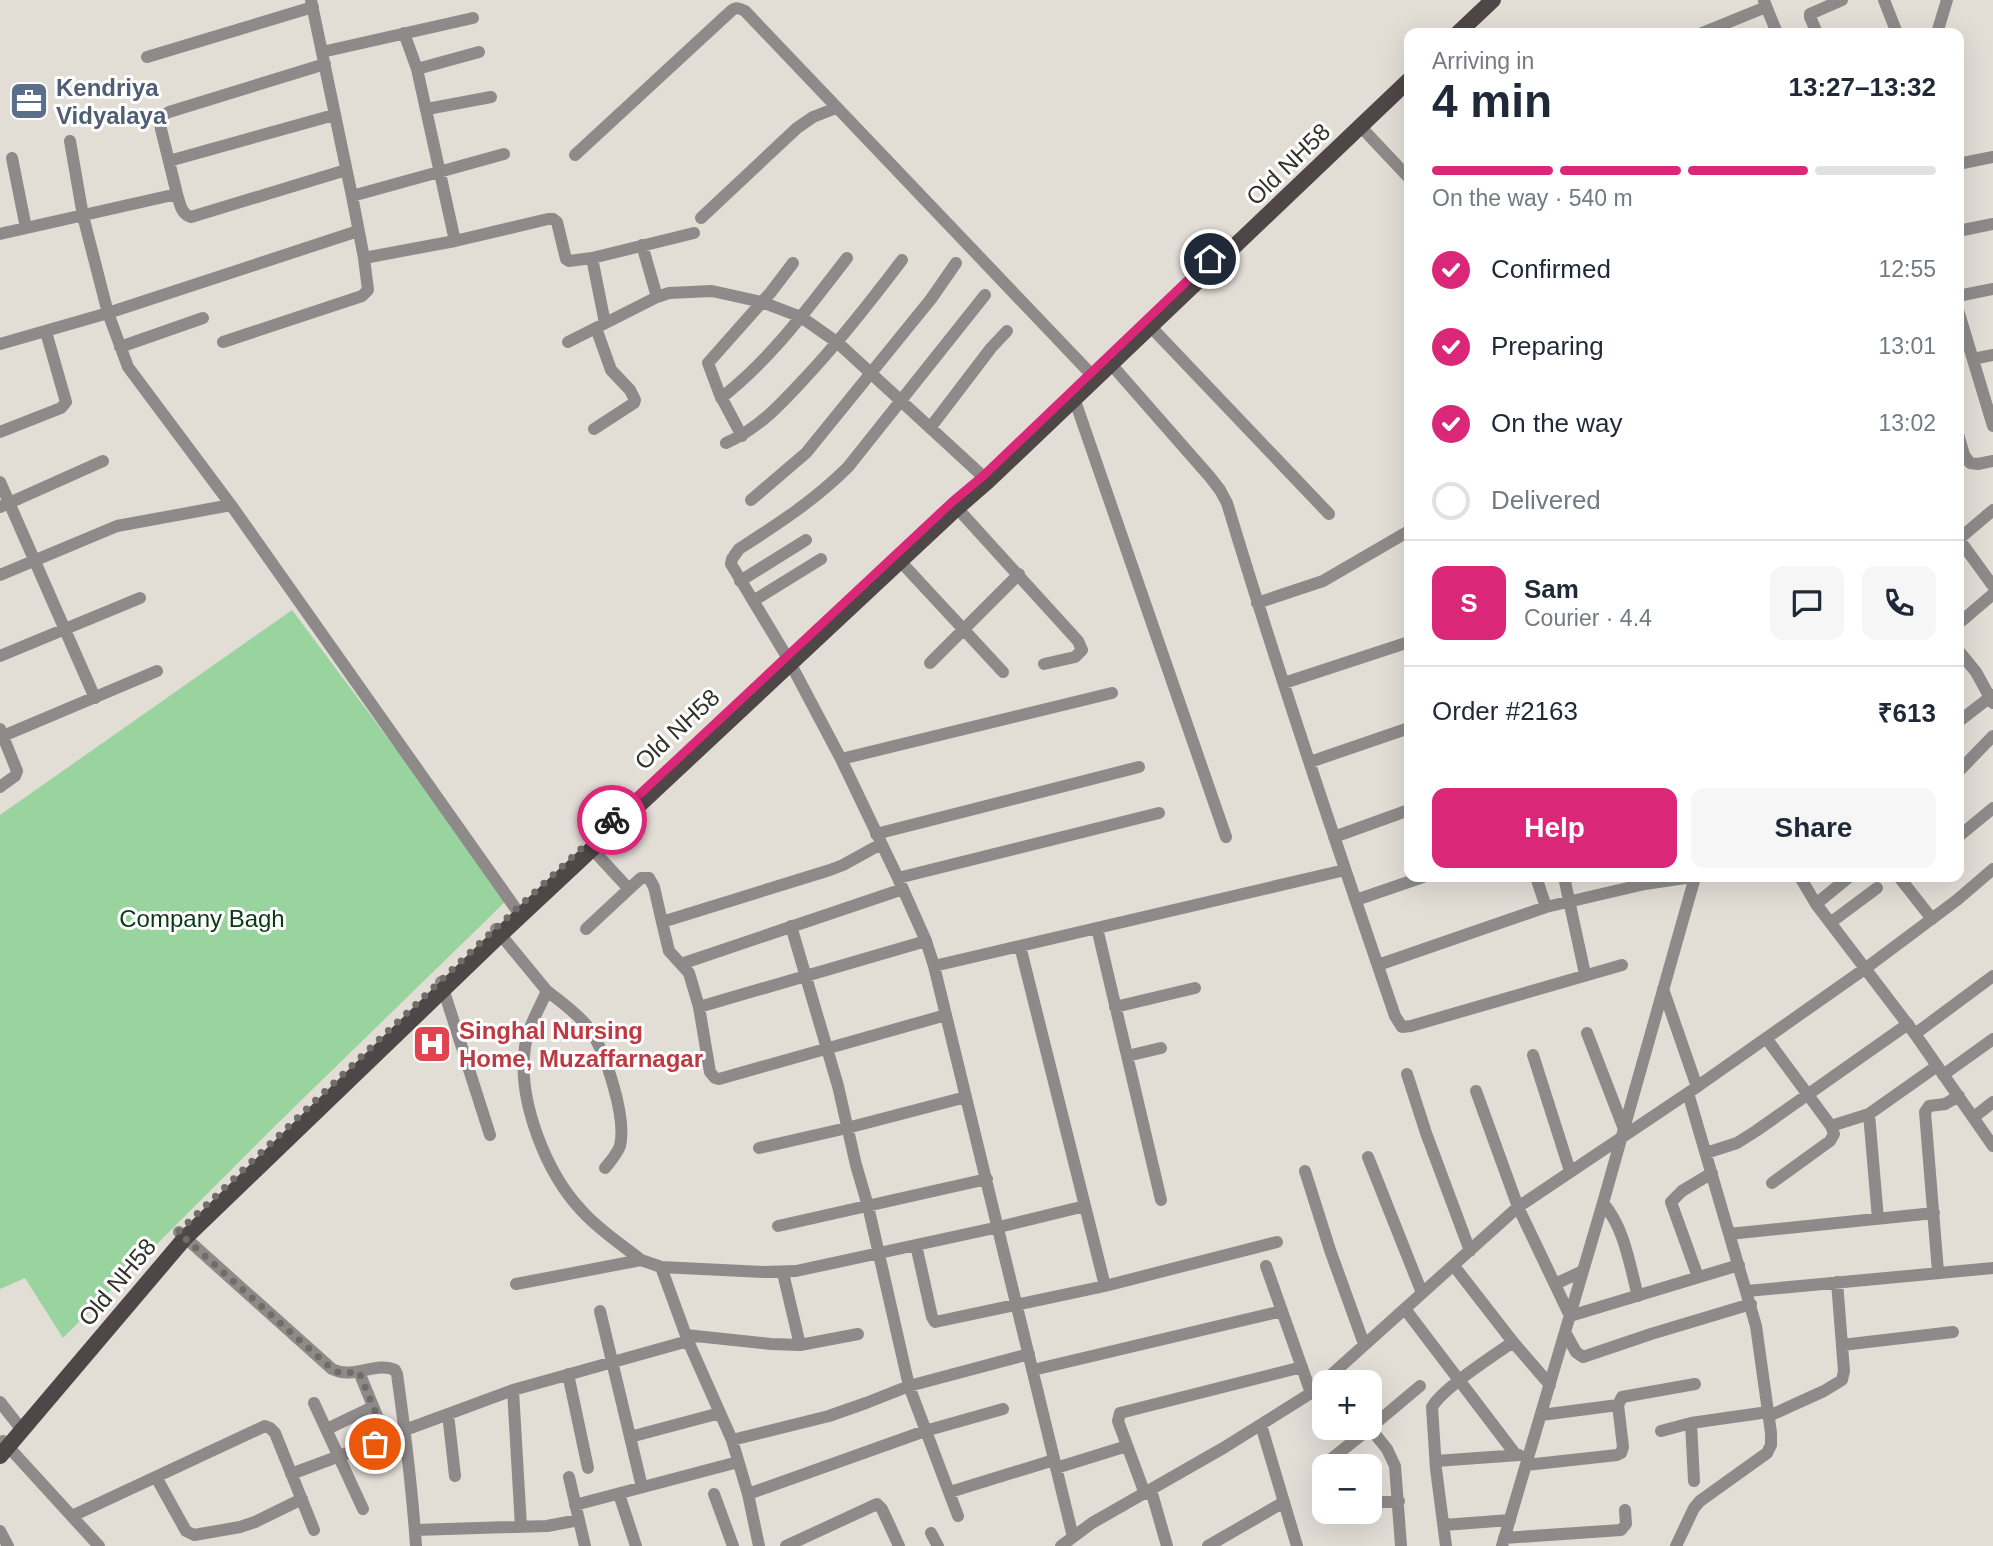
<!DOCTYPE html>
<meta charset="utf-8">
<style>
:root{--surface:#fff;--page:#f6f6f7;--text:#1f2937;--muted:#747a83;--line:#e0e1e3;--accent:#db2777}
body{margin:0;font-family:Arial,sans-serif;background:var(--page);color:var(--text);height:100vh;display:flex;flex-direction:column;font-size:26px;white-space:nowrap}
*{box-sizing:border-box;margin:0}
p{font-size:23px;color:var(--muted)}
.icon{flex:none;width:38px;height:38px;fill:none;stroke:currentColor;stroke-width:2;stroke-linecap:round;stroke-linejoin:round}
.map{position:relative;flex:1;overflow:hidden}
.drawer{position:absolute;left:1404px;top:28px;width:560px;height:854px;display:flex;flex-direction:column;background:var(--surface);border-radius:14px;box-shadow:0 7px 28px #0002}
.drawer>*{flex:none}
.fabs{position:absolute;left:1312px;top:1370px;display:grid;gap:14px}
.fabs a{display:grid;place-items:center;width:70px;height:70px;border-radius:14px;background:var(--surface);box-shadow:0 7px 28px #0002;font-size:35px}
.pin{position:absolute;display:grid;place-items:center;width:60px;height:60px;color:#fff;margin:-30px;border:4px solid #fff;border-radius:50%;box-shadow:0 2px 7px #0007}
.courier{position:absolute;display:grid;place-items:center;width:70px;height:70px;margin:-35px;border:5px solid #db2777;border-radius:50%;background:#fff;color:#222;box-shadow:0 2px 9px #0007}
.head em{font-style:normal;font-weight:800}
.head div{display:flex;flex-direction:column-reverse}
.head{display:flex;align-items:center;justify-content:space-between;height:119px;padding:0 28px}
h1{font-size:46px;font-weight:800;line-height:52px}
.bar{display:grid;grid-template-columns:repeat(4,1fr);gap:10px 7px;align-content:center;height:84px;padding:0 28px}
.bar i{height:9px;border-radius:5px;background:var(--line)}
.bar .selected{background:var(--accent)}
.bar p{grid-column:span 4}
.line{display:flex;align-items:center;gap:18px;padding:0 28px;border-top:2px solid var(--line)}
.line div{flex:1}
.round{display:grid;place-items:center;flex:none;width:74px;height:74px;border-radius:14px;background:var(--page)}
ol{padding:0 28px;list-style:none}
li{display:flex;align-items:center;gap:21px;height:77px}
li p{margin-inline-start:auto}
li .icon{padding:7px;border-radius:50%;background:var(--accent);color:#fff;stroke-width:4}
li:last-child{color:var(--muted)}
li i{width:38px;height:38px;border:4px solid var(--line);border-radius:50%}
.primary-button{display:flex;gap:14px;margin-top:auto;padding:14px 28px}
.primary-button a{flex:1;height:80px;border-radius:14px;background:var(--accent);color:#fff;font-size:28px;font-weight:800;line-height:80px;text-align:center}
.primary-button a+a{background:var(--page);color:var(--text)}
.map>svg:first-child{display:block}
.green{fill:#99d49e}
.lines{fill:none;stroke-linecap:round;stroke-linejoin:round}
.minor{stroke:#8e8a8a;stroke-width:12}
.major{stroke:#4e4647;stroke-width:16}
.done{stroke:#706d68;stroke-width:7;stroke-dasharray:0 12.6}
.route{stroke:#db2777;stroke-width:9}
.labels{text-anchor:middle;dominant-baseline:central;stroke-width:6;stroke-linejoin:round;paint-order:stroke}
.service-label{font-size:24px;font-weight:bold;fill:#4e5e75;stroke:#fff;text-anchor:start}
.street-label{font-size:24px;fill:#33312e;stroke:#fff}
.park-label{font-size:24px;fill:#093a13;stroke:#fff}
.health-label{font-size:24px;font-weight:bold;fill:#be3a42;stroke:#fff;text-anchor:start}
</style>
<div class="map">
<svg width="1993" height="1546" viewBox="0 0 1993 1546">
<rect width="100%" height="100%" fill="#e2ddd5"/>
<path class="green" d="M 292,610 L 508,899 L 279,1122 L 63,1338 L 25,1278 L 0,1289 L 0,815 Z"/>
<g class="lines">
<path class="minor" d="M 1884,0 L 1897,33
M 1764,1 L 1777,33
M 404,33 L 417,69
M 1702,33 L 1766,7
M 1817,33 L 1810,17 L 1810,14 L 1842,0
M 1937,33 L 1947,0
M 322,52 L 473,18
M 147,57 L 313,7
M 427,109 L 491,97
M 1360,126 L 1409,178
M 70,141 L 83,216 L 108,313 L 128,367 L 231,505 L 516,909
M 575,155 L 731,11 C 736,7 739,8 745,11 L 1090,373
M 12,158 L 26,228
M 169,161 L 334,115
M 1958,164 L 1993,157
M 177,194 C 180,204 181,214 191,217 L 346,170
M 352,196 L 504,154
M 701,218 L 797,128 L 813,117 L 836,108
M 1958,231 L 1993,224
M 0,234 L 177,194 L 161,129 C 159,119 161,116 169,112 L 325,64
M 455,241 L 417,69 L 479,52
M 642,245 L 657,297
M 364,258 L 455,241 L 548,219 L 553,219 L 557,222 L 566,259 L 569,261 L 592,258 L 694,233
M 592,258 L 605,323
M 985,295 L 848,467 C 815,500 778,524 739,549 L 732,559 L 731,564 L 787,657 L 841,759 L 898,878 L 926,941 L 934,966 L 1073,1537
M 1958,296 L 1993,289
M 1958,310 L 1993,426
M 1150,326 L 1329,514
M 223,342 L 362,296 L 368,290 L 364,258 L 352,196 L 311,0
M 568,342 L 657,297 L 669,293 L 712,291 L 762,302 L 801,317 L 838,343 L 988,481
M 0,344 L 108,313 L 358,231
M 120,347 L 203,318
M 1973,359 L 1993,355
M 1110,363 L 1210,477 L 1220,490 L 1227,503 C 1279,675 1337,846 1395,1016 L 1402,1027 L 1411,1026 L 1622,965
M 721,398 C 772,358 808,308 847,258
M 1074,398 L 1226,837
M 930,428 L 991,348 L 1007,331
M 594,429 L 634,403 L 635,400 L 630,390 L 611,370 L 596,328
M 0,432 L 61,408 L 66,402 L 46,332
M 1958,434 L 1964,455 L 1970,463 L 1978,464 L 1993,461
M 742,436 L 720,395 L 708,363 L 771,292 L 793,263
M 726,443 C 758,429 781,404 805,378 C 840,341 871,301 902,260
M 0,482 L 95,698
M 751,500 L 806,453 L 931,299 L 956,263
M 0,507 L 103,461
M 957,508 L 1078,641 L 1082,650 L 1075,657 L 1044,664
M 1958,538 L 1993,586
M 1959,539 L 1993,510
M 901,562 L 1003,672
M 0,575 L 117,526 L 231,505
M 740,581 L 806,540
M 753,601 L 821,559
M 1257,603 L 1323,581 L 1409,531
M 1958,624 L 1993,594
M 1958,650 L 1976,672 L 1993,703
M 0,656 L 140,598
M 930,663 L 1019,574
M 1284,683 L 1409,642
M 1958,722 L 1993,695
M 3,736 L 157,671
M 841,759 L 1112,693
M 1310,762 L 1409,728
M 1958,772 L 1993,736
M 0,787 L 15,776 L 17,771 L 0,729
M 876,834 L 1139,767
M 1334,837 L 1409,810
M 1958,837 L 1993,808
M 592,849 L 629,889 L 641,878 L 649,878 L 654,887 L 662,922 L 830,870 L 843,865 L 881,844
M 1536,877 L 1546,907
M 1564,877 L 1585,974
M 1800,877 L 1816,904 L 1915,1034 L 1993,1146
M 1899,877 L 1932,919
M 898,878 L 1159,813
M 1356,900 L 1423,877
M 1816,904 L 1849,877
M 662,922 L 669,951 L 689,973 L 699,1007 L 926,941
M 1830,923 L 1877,888
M 791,926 L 838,1086 L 856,1165 L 868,1206 L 909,1386 L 958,1516
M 1097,928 L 1161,1200
M 496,929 L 547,991 C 539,1009 528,1027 525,1047 C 517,1100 546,1173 582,1211 C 599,1230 621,1244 641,1260 L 661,1267 L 763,1272 L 796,1271 L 999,1227 L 1085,1206
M 586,929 L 629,889
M 1020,946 L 1105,1286
M 681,964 L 903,889
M 1378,965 L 1546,907 L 1645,884 L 1692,877
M 934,966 L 1345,870
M 441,982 L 490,1135
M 1663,989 L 1697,1087
M 547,991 C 561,1002 577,1013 588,1027 C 605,1050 627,1117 620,1146 C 617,1154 611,1161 605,1168
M 699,1007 L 710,1072 L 715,1078 L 719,1079 L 946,1015
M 1115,1007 L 1195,988
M 1587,1033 L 1624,1129
M 1915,1034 L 1993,976
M 1766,1038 L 1831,1126 L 1834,1134 L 1830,1141 L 1772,1183
M 1533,1055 L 1570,1171
M 1127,1056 L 1161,1048
M 1407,1074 L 1426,1133 L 1470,1251
M 1943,1075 L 1993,1039
M 1476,1091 L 1518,1207 L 1570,1316 L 1739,1265
M 1869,1114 L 1878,1219
M 1974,1117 L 1993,1102
M 1831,1126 L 1869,1114 L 1937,1066
M 759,1148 L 847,1128 L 966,1097
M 1706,1153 L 1737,1143 L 1756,1131 L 1908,1024
M 1368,1157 L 1422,1293
M 1305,1171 L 1330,1250 L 1364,1344
M 1603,1203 C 1625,1229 1629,1263 1638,1296
M 778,1226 L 987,1179
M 179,1232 L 332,1369 C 354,1380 376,1361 395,1370 L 397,1374 C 405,1431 412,1488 416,1546
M 1729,1234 L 1934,1213
M 916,1245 L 932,1317 L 935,1322 L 1105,1286 L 1277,1242
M 1266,1266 L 1311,1393
M 1454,1266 L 1513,1342 L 1550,1385
M 661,1267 L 688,1341 L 732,1440 L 748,1494 L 759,1546
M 1938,1272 L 1925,1112 L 1929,1106 L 1945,1104 L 1959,1096
M 1698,1277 L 1671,1202 L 1682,1191 L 1712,1173
M 516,1284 L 641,1260
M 1555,1284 L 1583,1271
M 1747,1291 L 1993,1268
M 1405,1309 L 1516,1455
M 600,1311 L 642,1487
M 1565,1332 L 1576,1352 L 1583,1357 L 1651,1334 L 1751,1304
M 686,1335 L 771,1344 L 800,1345 L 783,1273
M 800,1345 L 858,1334
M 1842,1345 L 1953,1332
M 1033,1370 L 1282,1311
M 568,1374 L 588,1468
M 513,1390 L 521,1527
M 0,1402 L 22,1430
M 314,1403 L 363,1509
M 448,1414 L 455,1476
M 1541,1415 L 1618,1405
M 1769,1416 L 1824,1391 L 1842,1380 L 1844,1371 L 1837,1282
M 1691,1423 L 1694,1481
M 1261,1425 L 1297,1546
M 1370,1428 L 1387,1449 L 1395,1466 L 1401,1546
M 1370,1428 L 1420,1386
M 327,1429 L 373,1407
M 405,1430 L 513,1390 L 688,1341
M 1661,1431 L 1691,1423 L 1768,1412
M 630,1437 L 720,1413
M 732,1440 L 829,1416 L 866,1403 L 909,1386 L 1029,1354
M 3,1441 L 99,1546
M 1436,1461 L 1519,1455
M 1325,1464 L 1370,1428
M 1526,1465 L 1617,1455 L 1621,1453 L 1623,1447 L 1618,1405 L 1622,1397 L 1695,1384
M 1056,1468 L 1127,1446
M 291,1474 L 380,1441 L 382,1436 L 382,1428 L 359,1372
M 156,1477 L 186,1531 L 194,1535 L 240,1527 L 255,1522 L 302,1499
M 569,1477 L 585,1546
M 1151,1490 L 1167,1546
M 950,1492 L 1054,1460
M 619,1494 L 636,1546
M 714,1494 L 733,1546
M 748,1494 L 925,1431 L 1003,1409
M 1145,1494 L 1118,1421 L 1120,1413 L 1302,1367
M 1370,1503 L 1399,1501
M 575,1505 L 738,1462
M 72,1516 L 265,1426 L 270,1428 L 275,1433 L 314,1530
M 1444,1525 L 1510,1520
M 415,1530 L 547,1526 L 579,1520
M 0,1531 L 8,1546
M 931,1533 L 938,1546
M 1504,1538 L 1621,1530 L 1626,1524 L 1625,1510
M 786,1546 L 877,1504 L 882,1509 L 899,1546
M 1061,1546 L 1092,1523 L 1225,1447 L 1311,1393 L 1518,1207 L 1688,1093 L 1866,968 L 1957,900 L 1993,869
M 1208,1546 L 1284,1502
M 1446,1546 L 1436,1469 L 1432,1407 C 1443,1388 1493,1356 1513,1342
M 1502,1546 L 1603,1203 L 1695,877
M 1676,1546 L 1694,1508 L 1700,1501 L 1767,1453 L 1771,1445 L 1771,1433 L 1756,1326 L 1688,1093"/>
<path class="major" d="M 1458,33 L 1493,0
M 0,1456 L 185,1238 L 501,934 L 957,508 L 988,481 L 1409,80"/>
</g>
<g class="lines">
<path class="done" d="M 375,1444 C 382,1440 383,1436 382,1428 L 359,1372 L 340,1373 L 332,1369 L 178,1232 L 482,941 L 612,820"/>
<path class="route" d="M 612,820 L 952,502 L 983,476 L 1210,259"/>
</g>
<defs>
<g id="office-square" transform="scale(2.0125)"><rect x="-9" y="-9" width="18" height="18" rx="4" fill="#5c6f8a" stroke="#fff"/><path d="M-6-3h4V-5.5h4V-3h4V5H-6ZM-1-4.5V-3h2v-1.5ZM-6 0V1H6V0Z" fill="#fff"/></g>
<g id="hospital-square" transform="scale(2.0125)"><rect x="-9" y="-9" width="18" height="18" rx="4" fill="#e0444e" stroke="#fff"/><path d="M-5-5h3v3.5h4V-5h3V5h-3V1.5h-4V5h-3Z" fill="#fff"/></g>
</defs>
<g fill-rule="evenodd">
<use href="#office-square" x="29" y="101"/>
<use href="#hospital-square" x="432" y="1044"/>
</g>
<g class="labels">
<g class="service-label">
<text x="56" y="87">Kendriya<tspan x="56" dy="28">Vidyalaya</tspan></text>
</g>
<g class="street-label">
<text transform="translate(1288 164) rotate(-44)">Old NH58</text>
<text transform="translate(677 729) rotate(-43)">Old NH58</text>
<text transform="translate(117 1282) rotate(-50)">Old NH58</text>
</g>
<g class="park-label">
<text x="202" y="918">Company Bagh</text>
</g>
<g class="health-label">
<text x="459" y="1030">Singhal Nursing<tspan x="459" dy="28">Home, Muzaffarnagar</tspan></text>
</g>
</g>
</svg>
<div class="fabs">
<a>+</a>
<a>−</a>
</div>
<div class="pin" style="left:375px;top:1444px;background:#ea580c"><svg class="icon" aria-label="bag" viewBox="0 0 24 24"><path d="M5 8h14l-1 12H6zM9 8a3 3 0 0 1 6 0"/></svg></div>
<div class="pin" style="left:1210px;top:259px;background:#1f2937"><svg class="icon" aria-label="home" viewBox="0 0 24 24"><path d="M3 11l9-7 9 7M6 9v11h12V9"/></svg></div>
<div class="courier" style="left:612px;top:820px"><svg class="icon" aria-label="bike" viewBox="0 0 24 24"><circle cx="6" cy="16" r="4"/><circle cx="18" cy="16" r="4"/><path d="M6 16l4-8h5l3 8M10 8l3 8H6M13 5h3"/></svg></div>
<section class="drawer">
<div class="head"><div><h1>4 min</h1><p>Arriving in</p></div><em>13:27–13:32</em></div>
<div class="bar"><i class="selected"></i><i class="selected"></i><i class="selected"></i><i></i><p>On the way · 540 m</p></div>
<ol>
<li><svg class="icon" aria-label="check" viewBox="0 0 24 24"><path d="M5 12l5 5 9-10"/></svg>Confirmed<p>12:55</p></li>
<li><svg class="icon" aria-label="check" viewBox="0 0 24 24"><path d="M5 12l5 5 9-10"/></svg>Preparing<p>13:01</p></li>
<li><svg class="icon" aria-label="check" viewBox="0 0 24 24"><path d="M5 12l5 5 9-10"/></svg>On the way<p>13:02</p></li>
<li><i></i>Delivered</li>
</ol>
<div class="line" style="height:126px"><b class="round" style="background:var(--accent);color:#fff">S</b><div><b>Sam</b><p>Courier · 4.4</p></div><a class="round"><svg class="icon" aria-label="chat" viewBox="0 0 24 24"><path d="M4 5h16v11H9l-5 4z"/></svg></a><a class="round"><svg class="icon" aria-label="phone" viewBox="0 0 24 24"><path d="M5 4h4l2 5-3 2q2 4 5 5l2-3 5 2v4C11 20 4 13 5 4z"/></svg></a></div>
<div class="line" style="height:91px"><div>Order #2163</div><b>₹613</b></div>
<div class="primary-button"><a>Help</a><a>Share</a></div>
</section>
</div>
